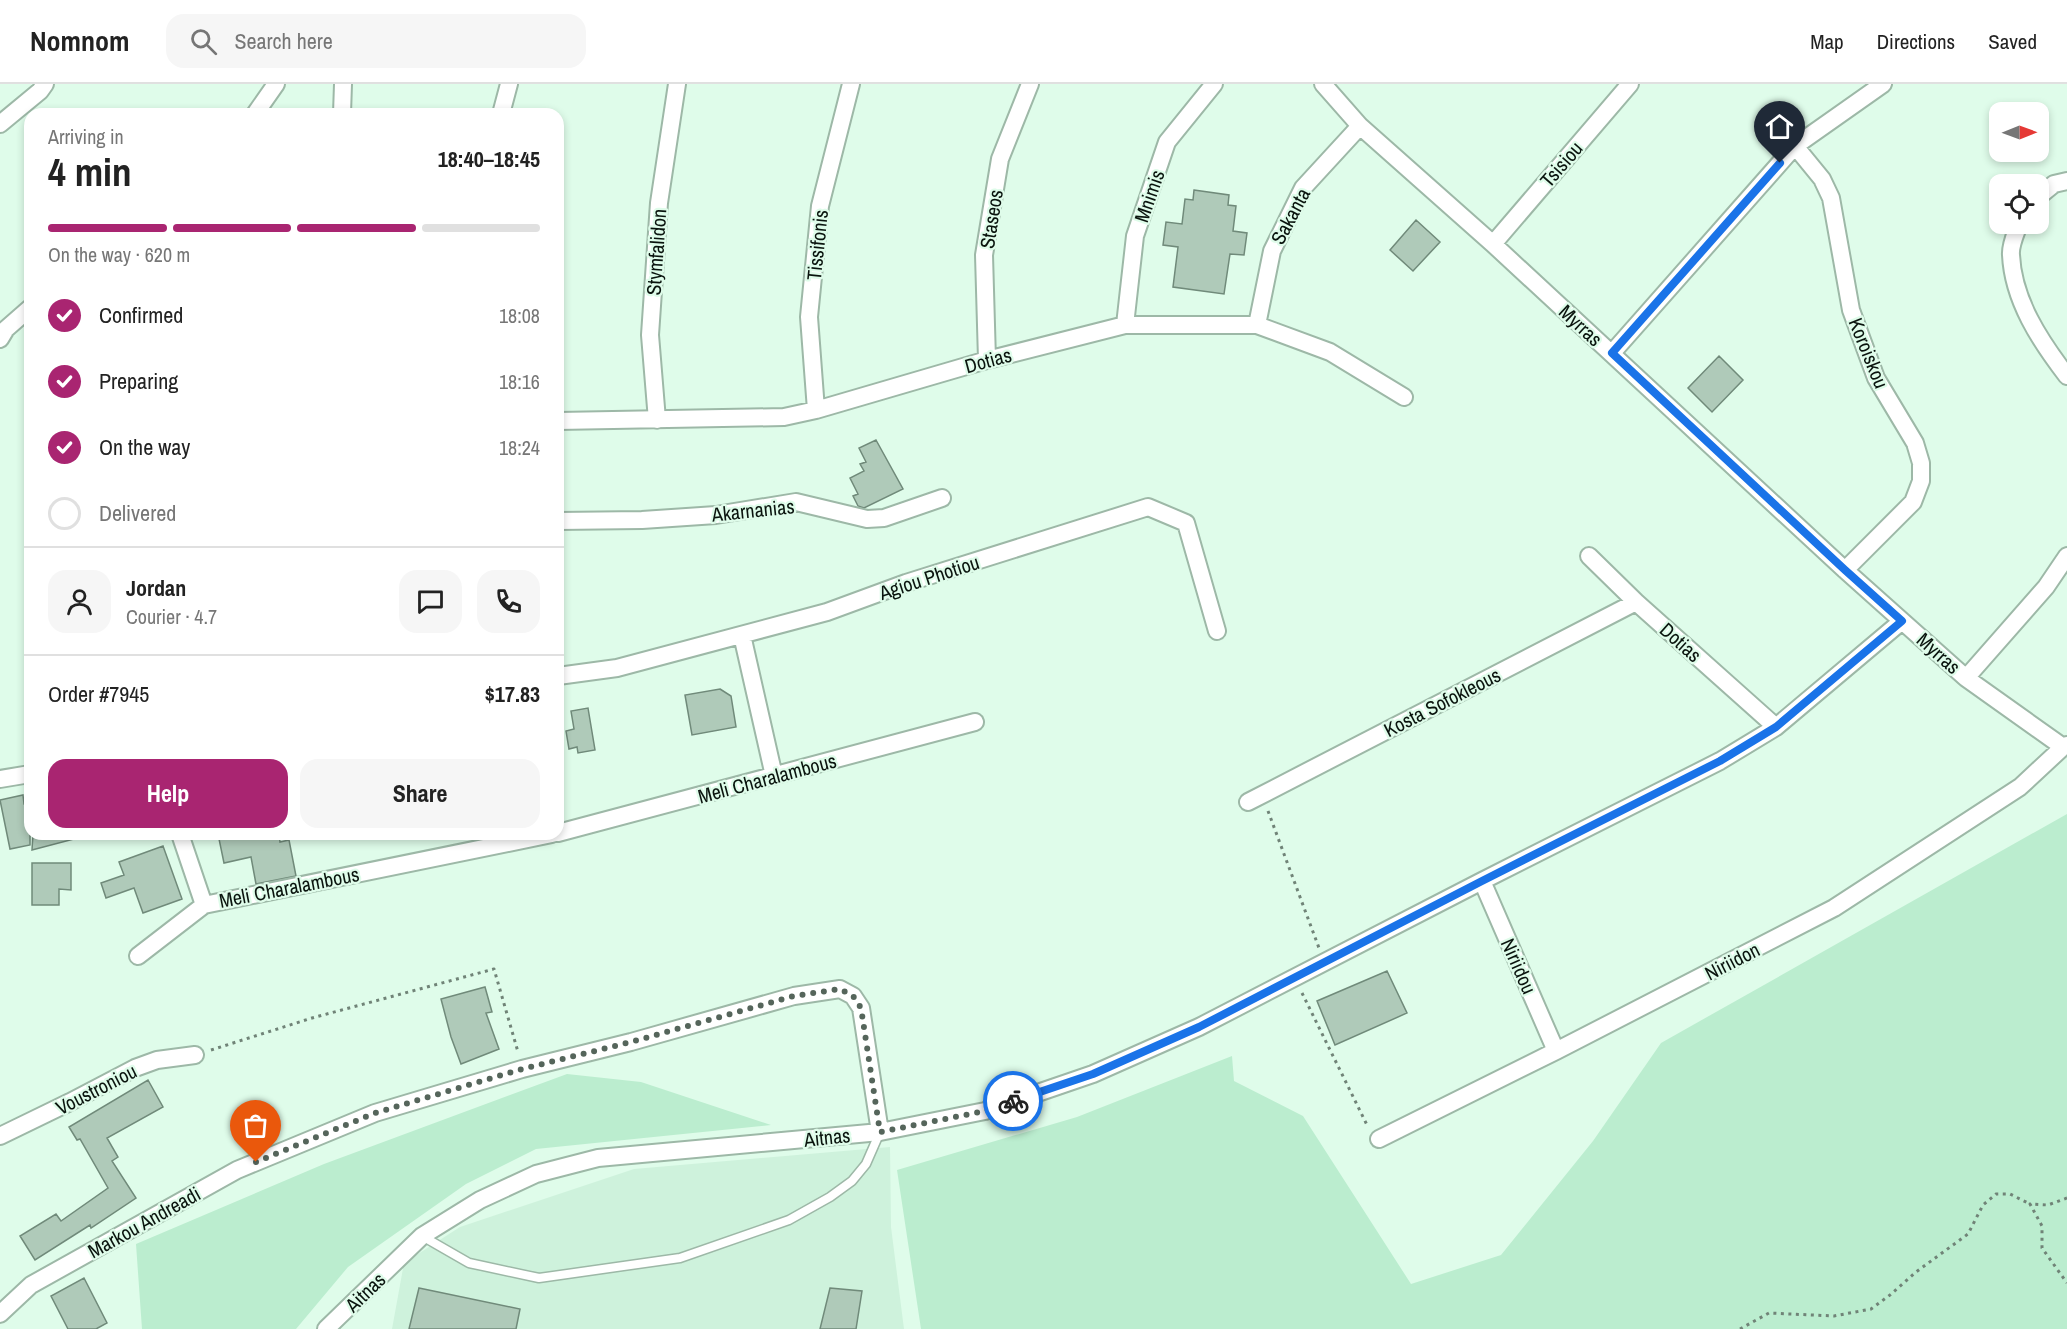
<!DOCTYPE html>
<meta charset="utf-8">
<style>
:root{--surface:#fff;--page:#f6f6f6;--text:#222;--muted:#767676;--line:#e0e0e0;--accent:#a92571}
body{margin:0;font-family:"Archivo Narrow",sans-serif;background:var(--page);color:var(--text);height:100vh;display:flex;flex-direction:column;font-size:22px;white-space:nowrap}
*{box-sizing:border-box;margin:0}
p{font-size:20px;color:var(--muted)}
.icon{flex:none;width:33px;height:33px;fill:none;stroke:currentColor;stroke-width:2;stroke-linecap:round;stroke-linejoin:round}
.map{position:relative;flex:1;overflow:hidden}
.details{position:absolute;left:24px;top:24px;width:540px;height:732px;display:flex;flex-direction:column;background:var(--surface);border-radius:18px;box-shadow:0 3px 9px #0003}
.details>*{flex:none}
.needle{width:39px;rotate:89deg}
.controls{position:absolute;left:1989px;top:18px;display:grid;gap:12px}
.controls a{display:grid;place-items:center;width:60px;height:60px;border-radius:12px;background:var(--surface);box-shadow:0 3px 9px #0003;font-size:30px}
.pin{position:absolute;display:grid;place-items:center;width:51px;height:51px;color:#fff;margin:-62px -26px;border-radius:50% 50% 50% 0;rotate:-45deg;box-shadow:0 0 6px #0007}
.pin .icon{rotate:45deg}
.courier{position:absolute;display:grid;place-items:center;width:60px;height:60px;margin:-30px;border:4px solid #1a73e8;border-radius:50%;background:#fff;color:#222;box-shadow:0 2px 8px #0007}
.headline em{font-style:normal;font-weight:700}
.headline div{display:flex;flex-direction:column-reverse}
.headline{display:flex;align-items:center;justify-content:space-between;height:102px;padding:0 24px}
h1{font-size:39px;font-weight:700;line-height:45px}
.bar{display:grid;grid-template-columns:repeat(4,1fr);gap:9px 6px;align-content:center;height:72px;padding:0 24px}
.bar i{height:8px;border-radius:4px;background:var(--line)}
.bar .active{background:var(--accent)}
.bar p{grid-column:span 4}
.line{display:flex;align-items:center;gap:15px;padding:0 24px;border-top:2px solid var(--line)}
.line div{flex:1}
.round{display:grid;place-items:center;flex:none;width:63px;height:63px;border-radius:18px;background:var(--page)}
ol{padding:0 24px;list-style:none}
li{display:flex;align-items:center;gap:18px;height:66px}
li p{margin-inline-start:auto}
li .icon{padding:6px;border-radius:50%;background:var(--accent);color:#fff;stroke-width:4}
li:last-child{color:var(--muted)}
li i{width:33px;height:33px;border:3px solid var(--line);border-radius:50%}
.action{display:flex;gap:12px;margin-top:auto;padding:12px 24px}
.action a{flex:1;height:69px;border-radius:18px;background:var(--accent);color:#fff;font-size:24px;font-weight:700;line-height:69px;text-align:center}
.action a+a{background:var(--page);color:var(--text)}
header{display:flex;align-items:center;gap:36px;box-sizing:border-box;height:84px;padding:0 30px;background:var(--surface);border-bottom:2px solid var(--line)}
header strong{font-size:28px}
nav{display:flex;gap:33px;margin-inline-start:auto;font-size:21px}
.search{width:420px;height:54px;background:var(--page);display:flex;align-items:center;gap:15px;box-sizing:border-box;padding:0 21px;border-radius:18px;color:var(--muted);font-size:22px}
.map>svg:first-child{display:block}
.built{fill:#cef2dc}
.green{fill:#bbedcf}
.building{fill:#afcab9;stroke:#708a7a;stroke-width:1.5}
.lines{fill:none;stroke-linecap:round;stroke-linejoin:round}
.lane-casing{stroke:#9db8a7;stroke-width:11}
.street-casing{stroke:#9db8a7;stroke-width:20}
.path{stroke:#708377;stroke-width:3;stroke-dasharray:3 4.5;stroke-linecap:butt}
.lane{stroke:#fff;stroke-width:8}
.street{stroke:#fff;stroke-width:16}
.done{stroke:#55655b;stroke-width:6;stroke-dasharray:0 10.8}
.route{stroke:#1a73e8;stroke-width:8}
.labels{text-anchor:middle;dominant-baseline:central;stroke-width:4.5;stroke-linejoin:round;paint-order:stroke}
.street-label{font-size:20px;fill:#0a140e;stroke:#dffcea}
</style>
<header>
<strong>Nomnom</strong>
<div class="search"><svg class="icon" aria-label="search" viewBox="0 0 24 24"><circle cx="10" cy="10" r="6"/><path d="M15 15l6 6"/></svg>Search here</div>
<nav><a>Map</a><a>Directions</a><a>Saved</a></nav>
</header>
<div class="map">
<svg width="2067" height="1245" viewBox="0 0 2067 1245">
<rect width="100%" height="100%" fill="#dffcea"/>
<path class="built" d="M 890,1063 L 891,1143 L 904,1245 L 392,1245 L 404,1179 L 460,1143 L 634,1085 Z"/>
<path class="green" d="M 2067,730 L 2067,1245 L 921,1245 L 897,1086 L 1077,1033 L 1232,972 L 1234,997 L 1303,1032 L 1411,1200 L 1501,1171 L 1593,1057 L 1661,959 Z
M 567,990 L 641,998 L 771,1041 L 536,1065 L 466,1100 L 348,1183 L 296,1245 L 142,1245 L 136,1160 L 324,1080 Z"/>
<path class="building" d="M 1194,106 L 1229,111 L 1228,121 L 1236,122 L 1233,147 L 1247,149 L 1244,171 L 1230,170 L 1224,210 L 1173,203 L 1178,163 L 1163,161 L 1166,138 L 1182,140 L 1185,115 L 1193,116 Z
M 1416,136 L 1440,158 L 1413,187 L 1390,166 Z
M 1719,272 L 1743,296 L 1712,328 L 1688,304 Z
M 876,356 L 903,405 L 864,424 L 858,422 L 853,412 L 858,410 L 850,394 L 864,387 L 860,380 L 866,378 L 859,364 Z
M 720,605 L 731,612 L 736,643 L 692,651 L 685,611 Z
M 588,624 L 595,666 L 578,669 L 577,663 L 569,665 L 566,647 L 574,645 L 571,627 Z
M 23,711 L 24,720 L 30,719 L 30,761 L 10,765 L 0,716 Z
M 33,750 L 73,750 L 74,755 L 32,766 Z
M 218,750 L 279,750 L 280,758 L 289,756 L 296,792 L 256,800 L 251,773 L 224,779 Z
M 163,762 L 182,815 L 143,829 L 134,804 L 106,814 L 101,799 L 124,791 L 119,778 Z
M 32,779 L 71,779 L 71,806 L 59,805 L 59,821 L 32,821 Z
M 1387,887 L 1407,929 L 1335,961 L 1317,917 Z
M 485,903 L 492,928 L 486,929 L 499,965 L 461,980 L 451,953 L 441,915 Z
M 148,996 L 163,1023 L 107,1054 L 118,1073 L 112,1077 L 136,1114 L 91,1144 L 90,1141 L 35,1176 L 20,1152 L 56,1130 L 61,1137 L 108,1104 L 80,1055 L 77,1056 L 69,1043 Z
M 84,1194 L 107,1239 L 96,1245 L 68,1245 L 51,1212 Z
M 419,1204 L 520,1225 L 516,1245 L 409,1245 Z
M 830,1204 L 862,1207 L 856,1245 L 820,1245 Z"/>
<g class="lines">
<g class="lane-casing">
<path id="lane" d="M 422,1152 L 469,1179 L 539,1194 L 680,1174 L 789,1136 L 830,1113 L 852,1097 L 866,1080 L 880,1048"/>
</g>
<g class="street-casing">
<path id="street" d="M 1323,0 L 1360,42 L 1493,160 L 1845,486 L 1966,594 L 2063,663
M 255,30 L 276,0
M 342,30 L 343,0
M 501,30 L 509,0
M 0,40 L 40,7 L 45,0
M 1795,62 L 1822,95 L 1831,114 L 1851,226 L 1876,294 L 1915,359 L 1921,379 L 1921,397 L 1913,418 L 1845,486
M 2038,113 L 2054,100 L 2067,97
M 2019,140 C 2016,149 2010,161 2011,171 C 2013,216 2040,257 2067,292
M 1493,160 L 1630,0
M 1125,241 L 1135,152 L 1167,58 L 1214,0
M 1257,241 L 1272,167 L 1303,104 L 1360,42
M 0,255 L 6,245 L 30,224
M 1612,269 L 1795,62 L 1883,0
M 987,276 L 984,171 L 1000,75 L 1030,0
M 816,326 L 809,233 L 820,122 L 851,0
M 657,336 L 650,251 L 659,119 L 677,0
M 558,337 L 784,333 L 816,326 L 987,276 L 1125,241 L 1257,241 L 1330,268 L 1404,313
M 558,437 L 642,436 L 716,431 L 796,418 L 867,435 L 884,434 L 942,414
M 1589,472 L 1636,518 L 1776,643
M 742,551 L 774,692
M 558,592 L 617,584 L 827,528 L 906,499 L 1148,423 L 1186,439 L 1217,547
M 1966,594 L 2046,503 L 2067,472
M 0,695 L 30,690
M 1248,718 L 1636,518
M 558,749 L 975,638
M 180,750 L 204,821 L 552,750
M 1482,797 L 1556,967
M 138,872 L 204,821
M 0,1052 L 70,1018 L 135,984 L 157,976 L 195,971
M 1379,1055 L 1556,967 L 1834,824 L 2020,703 L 2063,663 L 2067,661
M 0,1230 L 31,1201 L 237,1086 L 375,1029 L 522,985 L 631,958 L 794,912 L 840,905 L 853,912 L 861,924 L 880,1048
M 326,1245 L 422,1152 L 480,1116 L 536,1090 L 598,1074 L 880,1048 L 985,1027 L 1093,990 L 1199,943 L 1482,797 L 1720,677 L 1776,643 L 1902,537"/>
</g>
<path class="path" d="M 1268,727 L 1319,864
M 1302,909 L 1368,1043
M 211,966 L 312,934 L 494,885 L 518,968
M 2067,1114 L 2048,1121 L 2030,1120 L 2042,1142 L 2042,1164 L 2067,1199
M 1740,1245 L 1769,1229 L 1834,1232 L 1871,1225 L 1890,1211 L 1916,1188 L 1968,1150 L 1983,1121 L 1996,1110 L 2010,1110 L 2030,1120"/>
<use href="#lane" class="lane"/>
<use href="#street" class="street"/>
</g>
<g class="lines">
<path class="done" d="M 256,1078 L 375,1029 L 522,985 L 631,958 L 794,912 L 840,905 L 853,912 L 861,924 L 880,1048 L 985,1027 L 1013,1017"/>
<path class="route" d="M 1013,1017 L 1093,990 L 1199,943 L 1482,797 L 1720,677 L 1776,643 L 1902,537 L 1845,486 L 1612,269 L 1780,79"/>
</g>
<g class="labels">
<g class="street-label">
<text transform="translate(1561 80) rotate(-49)">Tsisiou</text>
<text transform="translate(1149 112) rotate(-71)">Mnimis</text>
<text transform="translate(1290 132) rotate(-62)">Sakanta</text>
<text transform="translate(991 135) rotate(-81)">Staseos</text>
<text transform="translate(817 161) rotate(-84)">Tissifonis</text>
<text transform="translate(656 168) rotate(-86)">Stymfalidon</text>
<text transform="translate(1581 241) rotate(43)">Myrras</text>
<text transform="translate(1869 269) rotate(68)">Koroiskou</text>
<text transform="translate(988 276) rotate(-15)">Dotias</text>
<text transform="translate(753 426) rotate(-6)">Akarnanias</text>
<text transform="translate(929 493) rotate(-18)">Agiou Photiou</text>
<text transform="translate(1681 558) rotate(42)">Dotias</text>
<text transform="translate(1939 569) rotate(42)">Myrras</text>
<text transform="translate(1442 618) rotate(-27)">Kosta Sofokleous</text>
<text transform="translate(767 694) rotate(-15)">Meli Charalambous</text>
<text transform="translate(289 803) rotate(-11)">Meli Charalambous</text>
<text transform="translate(1732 877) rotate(-27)">Niriidon</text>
<text transform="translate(1519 882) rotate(66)">Niriidou</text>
<text transform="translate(96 1005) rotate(-27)">Voustroniou</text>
<text transform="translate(827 1053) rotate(-6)">Aitnas</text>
<text transform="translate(144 1138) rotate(-29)">Markou Andreadi</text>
<text transform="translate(365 1208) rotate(-44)">Aitnas</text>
</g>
</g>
</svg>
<div class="controls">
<a><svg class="needle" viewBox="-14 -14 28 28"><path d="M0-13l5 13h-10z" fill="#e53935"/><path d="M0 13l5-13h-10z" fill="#767676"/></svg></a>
<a><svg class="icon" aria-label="locate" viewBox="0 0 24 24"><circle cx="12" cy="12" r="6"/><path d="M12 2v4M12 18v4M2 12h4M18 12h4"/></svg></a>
</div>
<div class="pin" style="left:256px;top:1078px;background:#ea580c"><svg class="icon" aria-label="bag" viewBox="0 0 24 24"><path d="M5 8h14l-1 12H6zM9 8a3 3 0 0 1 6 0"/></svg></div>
<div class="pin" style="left:1780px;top:79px;background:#1f2937"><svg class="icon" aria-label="home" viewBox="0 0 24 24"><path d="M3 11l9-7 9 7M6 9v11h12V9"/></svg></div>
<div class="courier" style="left:1013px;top:1017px"><svg class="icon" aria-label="bike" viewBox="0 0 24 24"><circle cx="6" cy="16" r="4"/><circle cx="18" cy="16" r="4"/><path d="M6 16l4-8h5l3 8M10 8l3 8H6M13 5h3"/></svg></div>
<section class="details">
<div class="headline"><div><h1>4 min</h1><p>Arriving in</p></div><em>18:40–18:45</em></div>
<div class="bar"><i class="active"></i><i class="active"></i><i class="active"></i><i></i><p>On the way · 620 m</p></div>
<ol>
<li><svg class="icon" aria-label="check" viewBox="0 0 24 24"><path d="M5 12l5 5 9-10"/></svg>Confirmed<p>18:08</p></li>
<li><svg class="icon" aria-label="check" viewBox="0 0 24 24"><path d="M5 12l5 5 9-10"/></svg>Preparing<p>18:16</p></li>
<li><svg class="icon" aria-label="check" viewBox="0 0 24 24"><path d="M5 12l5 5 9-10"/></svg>On the way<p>18:24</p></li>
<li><i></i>Delivered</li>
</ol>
<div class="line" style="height:108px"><a class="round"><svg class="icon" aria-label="person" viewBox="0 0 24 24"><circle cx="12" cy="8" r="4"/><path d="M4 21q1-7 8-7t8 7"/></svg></a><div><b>Jordan</b><p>Courier · 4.7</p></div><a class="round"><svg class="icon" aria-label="chat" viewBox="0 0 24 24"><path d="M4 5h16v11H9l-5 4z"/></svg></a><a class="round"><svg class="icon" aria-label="phone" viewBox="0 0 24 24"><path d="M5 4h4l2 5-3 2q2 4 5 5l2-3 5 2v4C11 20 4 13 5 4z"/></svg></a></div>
<div class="line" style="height:78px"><div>Order #7945</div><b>$17.83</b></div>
<div class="action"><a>Help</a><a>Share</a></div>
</section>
</div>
